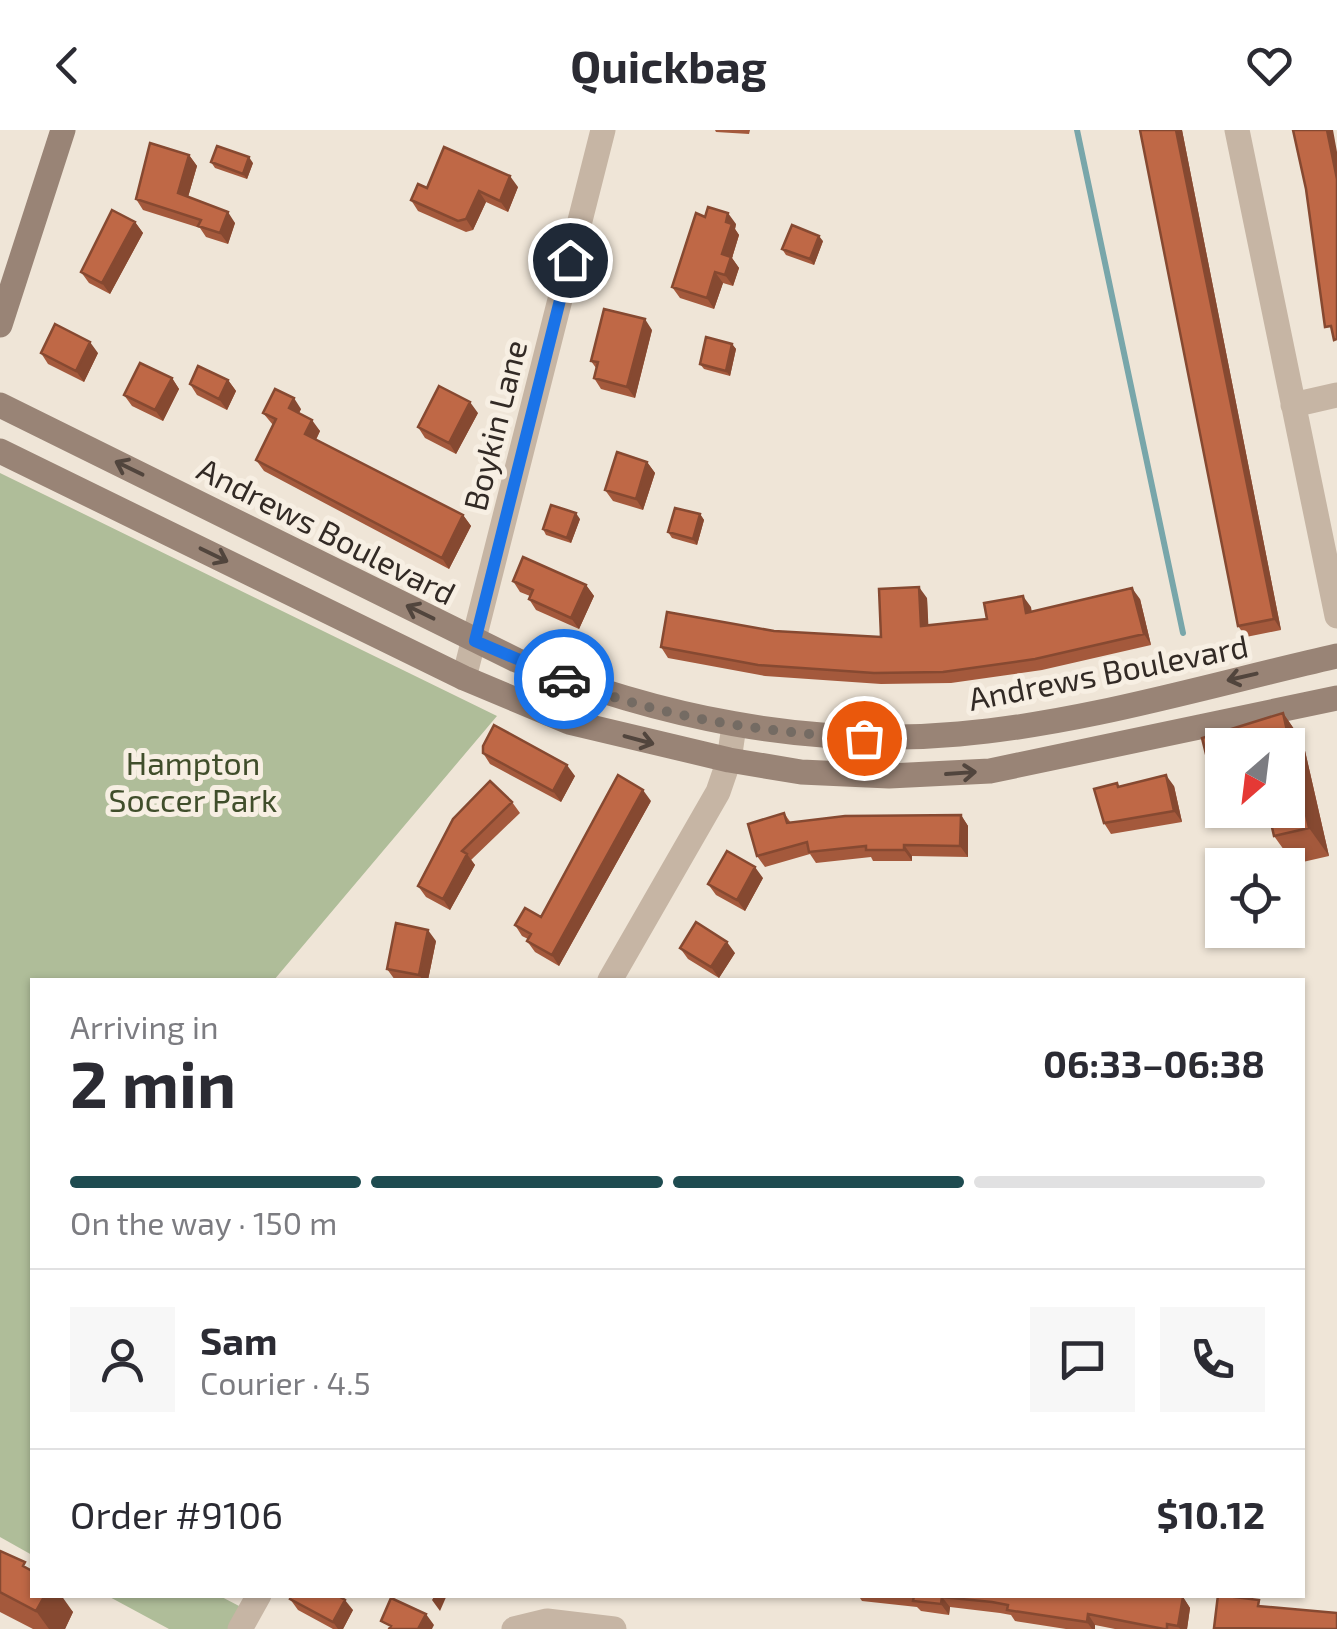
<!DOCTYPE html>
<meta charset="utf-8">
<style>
:root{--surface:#fff;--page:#f7f7f7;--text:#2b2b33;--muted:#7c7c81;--line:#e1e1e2;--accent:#1e4b50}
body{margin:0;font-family:"Exo 2",sans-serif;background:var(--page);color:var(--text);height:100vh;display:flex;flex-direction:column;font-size:38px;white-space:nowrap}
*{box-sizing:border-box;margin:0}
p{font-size:32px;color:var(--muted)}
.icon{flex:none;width:55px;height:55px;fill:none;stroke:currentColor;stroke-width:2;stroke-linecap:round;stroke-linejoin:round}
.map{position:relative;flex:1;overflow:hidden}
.drawer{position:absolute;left:30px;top:848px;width:1275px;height:620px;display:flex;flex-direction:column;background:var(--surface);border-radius:0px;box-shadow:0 2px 8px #0004}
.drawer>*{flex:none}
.needle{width:65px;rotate:208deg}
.fabs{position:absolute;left:1205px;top:598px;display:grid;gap:20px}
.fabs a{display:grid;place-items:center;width:100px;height:100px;border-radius:0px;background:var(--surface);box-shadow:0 2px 8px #0004;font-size:50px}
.pin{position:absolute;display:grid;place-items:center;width:85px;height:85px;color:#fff;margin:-42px;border:5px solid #fff;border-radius:50%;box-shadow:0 2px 10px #0007}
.courier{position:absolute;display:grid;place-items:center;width:100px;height:100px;margin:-50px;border:8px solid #1a73e8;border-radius:50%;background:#fff;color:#222;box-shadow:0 2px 12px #0007}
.summary em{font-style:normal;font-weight:700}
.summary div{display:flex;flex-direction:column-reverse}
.summary{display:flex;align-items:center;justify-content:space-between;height:170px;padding:0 40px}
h1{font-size:65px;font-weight:700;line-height:75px}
.bar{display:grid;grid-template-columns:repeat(4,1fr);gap:15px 10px;align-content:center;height:120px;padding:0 40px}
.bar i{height:12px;border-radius:8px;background:var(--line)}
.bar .current{background:var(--accent)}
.bar p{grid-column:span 4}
.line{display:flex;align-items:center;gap:25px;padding:0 40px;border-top:2px solid var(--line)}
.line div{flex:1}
.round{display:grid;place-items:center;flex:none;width:105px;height:105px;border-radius:0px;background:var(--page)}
header{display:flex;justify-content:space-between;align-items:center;height:130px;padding:0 40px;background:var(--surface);font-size:45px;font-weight:700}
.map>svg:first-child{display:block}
.green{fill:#afbd99}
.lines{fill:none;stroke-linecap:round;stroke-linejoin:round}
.stream{stroke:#78a6aa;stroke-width:6}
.street{stroke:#c6b5a4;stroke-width:25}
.secondary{stroke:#998476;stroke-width:25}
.wall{fill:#a4593c}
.shaded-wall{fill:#864931}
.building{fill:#bf6846;stroke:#864931;stroke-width:2.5}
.oneway{stroke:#51453d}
.done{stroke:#746b63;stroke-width:10;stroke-dasharray:0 18}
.route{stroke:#1a73e8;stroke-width:12}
.labels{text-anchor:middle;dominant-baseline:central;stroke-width:10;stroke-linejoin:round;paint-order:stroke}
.street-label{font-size:32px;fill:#322a25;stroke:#f7efe3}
.park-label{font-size:32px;fill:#404e2b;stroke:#f7efe3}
</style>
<header><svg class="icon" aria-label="back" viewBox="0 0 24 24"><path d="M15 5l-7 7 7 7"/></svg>Quickbag<svg class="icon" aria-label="heart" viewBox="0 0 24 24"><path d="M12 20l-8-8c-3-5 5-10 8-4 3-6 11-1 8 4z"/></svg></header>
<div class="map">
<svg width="1337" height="1499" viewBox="0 0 1337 1499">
<rect width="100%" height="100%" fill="#efe5d7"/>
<path class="green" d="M 0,343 L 497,586 L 274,850 L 32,850 L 32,1425 L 0,1407 Z
M 106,1465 L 218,1465 L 241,1477 L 229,1499 L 169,1499 Z"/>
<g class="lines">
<path class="stream" d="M 1077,0 L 1183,503"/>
<path class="street" d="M 1237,0 L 1337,486
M 1293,275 L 1337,265
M 464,548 L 603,0
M 610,850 L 718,662 L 729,630 L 734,596
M 240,1499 L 259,1465
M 514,1499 L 547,1491 L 614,1499"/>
<path class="secondary" d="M 0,195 L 63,0
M 0,275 L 516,530 C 659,587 805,618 959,604 C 1086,593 1213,554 1337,526
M 0,321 L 464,548 L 569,592 L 729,630 L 801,642 L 889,646 L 990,641 L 1337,568"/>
</g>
<path class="wall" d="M 715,0 L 750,0 L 749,4 L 716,2 Z
M 1140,0 L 1182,0 L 1281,500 L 1246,507 L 1238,496 Z
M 189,25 L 197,36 L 188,67 L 235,93 L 228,114 L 206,107 L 200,98 L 143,80 L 136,69 Z
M 211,32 L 253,33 L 247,49 L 215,38 Z
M 518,57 L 508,82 L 486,72 L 473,100 L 466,102 L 418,81 L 411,70 L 427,58 Z
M 705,87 L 736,94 L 735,99 L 739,105 L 732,128 L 739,138 L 733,156 L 723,153 L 714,179 L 680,168 L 672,157 Z
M 135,92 L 143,103 L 110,164 L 89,153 L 81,142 Z
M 823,111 L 814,135 L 786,125 L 782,119 Z
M 652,200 L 635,268 L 601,259 L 594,248 L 596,238 L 591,231 Z
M 732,214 L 736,219 L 730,246 L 704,239 L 700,234 Z
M 41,223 L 98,223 L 84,252 L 48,234 Z
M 172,248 L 179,259 L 163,291 L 132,276 L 124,265 Z
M 228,250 L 236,261 L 227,280 L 197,265 L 190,254 Z
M 301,279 L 299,283 L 320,301 L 316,310 L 463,385 L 471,396 L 449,439 L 264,341 L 256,330 L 273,295 L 263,283 Z
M 478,283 L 456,324 L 425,308 L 418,297 Z
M 647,332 L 655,343 L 643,380 L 613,371 L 605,360 Z
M 700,384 L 704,390 L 697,415 L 672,408 L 668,402 Z
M 580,389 L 571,413 L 546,405 L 543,399 Z
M 513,451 L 586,455 L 594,466 L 579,499 L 536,480 L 529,469 L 530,466 L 520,462 Z
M 927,468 L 928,495 L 987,489 L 1031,477 L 1031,482 L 1140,469 L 1151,515 L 1042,540 L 951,553 L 881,554 L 765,546 L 668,528 L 661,517 L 774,501 L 881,507 Z
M 1283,583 L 1303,612 L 1329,726 L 1294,734 L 1274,706 L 1268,680 L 1288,680 L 1288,615 L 1222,615 L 1222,661 L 1211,644 L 1202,608 Z
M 483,623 L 575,646 L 561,672 L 490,634 Z
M 1117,653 L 1119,656 L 1174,656 L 1182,692 L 1111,704 L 1104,693 Z
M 651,671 L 559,836 L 535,822 L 527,811 L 528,809 L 522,806 L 515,795 L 541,787 Z
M 512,672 L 520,683 L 471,730 L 475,735 L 450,780 L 426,767 L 418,756 Z
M 784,683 L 791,693 L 961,685 L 968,696 L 968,727 L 912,726 L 912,731 L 873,731 L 871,727 L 816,733 L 810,724 L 765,737 L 757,726 Z
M 763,748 L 745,781 L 716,765 L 708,754 Z
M 436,811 L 428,850 L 395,850 L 387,839 Z
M 680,818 L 735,823 L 719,848 L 688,829 Z
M 0,1421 L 31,1441 L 73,1482 L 65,1499 L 33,1499 L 0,1482 Z
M 855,1465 L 1164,1465 L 1183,1467 L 1190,1478 L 1187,1499 L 1115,1499 L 1095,1495 L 1095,1499 L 1066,1499 L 1015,1491 L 1011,1485 L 1000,1483 L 950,1477 L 949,1485 L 921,1481 L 917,1477 L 862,1471 L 858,1465 Z
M 290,1469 L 353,1480 L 343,1499 L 333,1499 L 298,1480 Z"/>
<path class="shaded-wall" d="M 1176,0 L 1182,0 L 1281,500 L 1274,489 Z
M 1327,0 L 1333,0 L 1337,22 L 1337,49 Z
M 189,25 L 197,36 L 186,74 L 178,63 Z
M 249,27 L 253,33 L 247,49 L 243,44 Z
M 510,46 L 518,57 L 508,82 L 500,71 Z
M 479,61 L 486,72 L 473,100 L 466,89 Z
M 228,82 L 235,93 L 228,114 L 220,103 Z
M 728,83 L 736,94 L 735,99 L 739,105 L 732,128 L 739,138 L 733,156 L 725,145 L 722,124 L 726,92 Z
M 135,92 L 143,103 L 110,164 L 102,153 Z
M 819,106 L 823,111 L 814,135 L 810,129 Z
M 715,142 L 723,153 L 714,179 L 707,168 Z
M 645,189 L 652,200 L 635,268 L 627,257 Z
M 90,212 L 98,223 L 84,252 L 76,241 Z
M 732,214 L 736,219 L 730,246 L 726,241 Z
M 172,248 L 179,259 L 163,291 L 155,280 Z
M 228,250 L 236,261 L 227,280 L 219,269 Z
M 294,268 L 301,279 L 296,289 L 289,278 Z
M 470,272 L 478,283 L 456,324 L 449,313 Z
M 312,290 L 320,301 L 313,315 L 305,304 Z
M 647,332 L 655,343 L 643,380 L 636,369 Z
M 576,383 L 580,389 L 571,413 L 567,408 Z
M 700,384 L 704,390 L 697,415 L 693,409 Z
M 463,385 L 471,396 L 449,439 L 442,428 Z
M 586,455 L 594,466 L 579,499 L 571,488 Z
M 919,457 L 927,468 L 929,507 L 921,496 Z
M 1132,458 L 1140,469 L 1151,515 L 1144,504 Z
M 1023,466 L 1031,477 L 1034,494 L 1026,483 Z
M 1283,583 L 1303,612 L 1329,726 L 1309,698 Z
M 567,635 L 575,646 L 561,672 L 553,661 Z
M 1166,645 L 1174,656 L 1182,692 L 1174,681 Z
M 643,660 L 651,671 L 559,836 L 552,825 Z
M 961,685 L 968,696 L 968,727 L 960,716 Z
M 904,715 L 912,726 L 912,731 L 904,720 Z
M 467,724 L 475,735 L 450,780 L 443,769 Z
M 755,737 L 763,748 L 745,781 L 737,770 Z
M 428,800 L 436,811 L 428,850 L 423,850 L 419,845 Z
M 727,812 L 735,823 L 719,848 L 711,837 Z
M 43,1465 L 61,1465 L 73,1482 L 65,1499 L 49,1499 L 36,1481 Z
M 435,1465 L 447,1465 L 440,1481 L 432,1470 Z
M 942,1467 L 950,1477 L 949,1485 L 941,1474 Z
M 1183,1467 L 1190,1478 L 1187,1499 L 1180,1499 L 1178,1496 Z
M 345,1470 L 353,1480 L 343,1499 L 338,1499 L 333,1492 Z
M 426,1484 L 434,1495 L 432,1499 L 418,1499 Z
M 1088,1484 L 1095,1495 L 1095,1499 L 1092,1499 L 1087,1492 Z"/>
<path class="building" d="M 1140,0 L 1176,0 L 1274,489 L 1238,496 Z
M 1293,0 L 1327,0 L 1337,49 L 1337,209 L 1334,210 L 1331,196 L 1325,197 L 1306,59 Z
M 150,13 L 189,25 L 178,63 L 228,82 L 220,103 L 198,96 L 201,90 L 136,69 Z
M 217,16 L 249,27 L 243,44 L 211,32 Z
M 444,17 L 510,46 L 500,71 L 479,61 L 466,89 L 458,91 L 411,70 L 418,54 L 427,58 Z
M 708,77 L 728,83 L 726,92 L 732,94 L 722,124 L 731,127 L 725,145 L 715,142 L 707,168 L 672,157 L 696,83 L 705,87 Z
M 112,80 L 135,92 L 102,153 L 81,142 Z
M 792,95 L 819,106 L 810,129 L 782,119 Z
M 604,179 L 645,189 L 627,257 L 594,248 L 598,232 L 591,231 Z
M 55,194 L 90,212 L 76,241 L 41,223 Z
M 706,207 L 732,214 L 726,241 L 700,234 Z
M 140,233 L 172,248 L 155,280 L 124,265 Z
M 198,236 L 228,250 L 219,269 L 190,254 Z
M 439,256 L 470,272 L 449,313 L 418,297 Z
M 275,259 L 294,268 L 289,278 L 312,290 L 305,304 L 463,385 L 442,428 L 256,330 L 276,289 L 263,283 Z
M 617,322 L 647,332 L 636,369 L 605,360 Z
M 551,375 L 576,383 L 567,408 L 543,399 Z
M 675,378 L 700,384 L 693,409 L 668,402 Z
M 523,427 L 586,455 L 571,488 L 529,469 L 533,460 L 513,451 Z
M 919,457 L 921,496 L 987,489 L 984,473 L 1023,466 L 1026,483 L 1132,458 L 1144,504 L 1035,529 L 943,542 L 874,543 L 758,535 L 661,517 L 667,482 L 774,501 L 881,507 L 879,459 Z
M 1283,583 L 1309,698 L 1274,706 L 1268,680 L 1288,680 L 1288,615 L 1222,615 L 1222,642 L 1211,644 L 1202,608 Z
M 494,595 L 567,635 L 553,661 L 483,623 L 483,616 Z
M 618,645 L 643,660 L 552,825 L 527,811 L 531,804 L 515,795 L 525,778 L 541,787 Z
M 1166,645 L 1174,681 L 1104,693 L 1094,659 L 1117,653 L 1118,657 Z
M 490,651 L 512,672 L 462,721 L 467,724 L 443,769 L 418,756 L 453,689 Z
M 784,683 L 787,693 L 845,686 L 961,685 L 960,716 L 904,715 L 904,720 L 866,720 L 866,716 L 809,722 L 807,712 L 757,726 L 748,694 Z
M 727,721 L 755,737 L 737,770 L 708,754 Z
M 696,792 L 727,812 L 711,837 L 680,818 Z
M 396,793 L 428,800 L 419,845 L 387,839 Z
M 0,1421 L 25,1432 L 23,1436 L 32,1441 L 32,1465 L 45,1465 L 36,1481 L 0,1462 Z
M 292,1465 L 337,1465 L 345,1470 L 333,1492 L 290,1469 Z
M 901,1465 L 1164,1465 L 1183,1467 L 1178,1496 L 1167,1494 L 1167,1499 L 1164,1499 L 1088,1484 L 1087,1492 L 1007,1480 L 1008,1475 L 992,1472 L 942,1467 L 941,1474 L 913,1471 L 914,1466 Z
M 1218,1465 L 1259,1470 L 1258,1476 L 1337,1483 L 1337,1499 L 1214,1498 Z
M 391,1468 L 426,1484 L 418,1499 L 389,1499 L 391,1496 L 381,1491 Z"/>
<defs><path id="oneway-shaft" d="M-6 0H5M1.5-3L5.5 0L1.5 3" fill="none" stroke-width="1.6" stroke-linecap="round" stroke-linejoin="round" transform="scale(2.5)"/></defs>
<g class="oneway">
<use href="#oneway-shaft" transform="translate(129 338) rotate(-154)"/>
<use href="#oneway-shaft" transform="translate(214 425) rotate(26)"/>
<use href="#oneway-shaft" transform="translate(420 482) rotate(-154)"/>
<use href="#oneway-shaft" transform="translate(1242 547) rotate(167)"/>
<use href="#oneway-shaft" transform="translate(639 610) rotate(15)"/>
<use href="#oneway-shaft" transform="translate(961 643) rotate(-4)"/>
</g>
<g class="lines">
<path class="done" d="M 564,549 C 659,588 762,602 864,608"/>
<path class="route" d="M 564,549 L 475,511 L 570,130"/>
</g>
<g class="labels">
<g class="street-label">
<text transform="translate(494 295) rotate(-76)">Boykin Lane</text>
<text transform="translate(327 400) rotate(27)">Andrews Boulevard</text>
<text transform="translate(1108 541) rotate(-11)">Andrews Boulevard</text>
</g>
<g class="park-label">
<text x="193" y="632">Hampton<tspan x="193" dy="37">Soccer Park</tspan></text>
</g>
</g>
</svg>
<div class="fabs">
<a><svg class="needle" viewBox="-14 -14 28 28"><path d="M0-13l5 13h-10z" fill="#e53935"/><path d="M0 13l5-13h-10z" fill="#7c7c81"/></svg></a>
<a><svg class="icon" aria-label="locate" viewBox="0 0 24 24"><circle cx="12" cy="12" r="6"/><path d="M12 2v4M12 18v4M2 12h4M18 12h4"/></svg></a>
</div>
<div class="pin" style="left:864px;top:608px;background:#ea580c"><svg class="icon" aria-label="bag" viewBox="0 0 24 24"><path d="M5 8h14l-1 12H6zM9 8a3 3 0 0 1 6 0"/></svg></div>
<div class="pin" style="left:570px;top:130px;background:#1f2937"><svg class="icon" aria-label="home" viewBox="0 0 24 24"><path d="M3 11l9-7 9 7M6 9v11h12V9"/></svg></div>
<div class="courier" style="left:564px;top:549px"><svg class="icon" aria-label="car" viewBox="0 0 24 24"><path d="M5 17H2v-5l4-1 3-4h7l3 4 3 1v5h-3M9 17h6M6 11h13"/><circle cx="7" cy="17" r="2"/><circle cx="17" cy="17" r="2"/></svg></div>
<section class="drawer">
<div class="summary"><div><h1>2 min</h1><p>Arriving in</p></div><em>06:33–06:38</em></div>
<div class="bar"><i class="current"></i><i class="current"></i><i class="current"></i><i></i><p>On the way · 150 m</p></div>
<div class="line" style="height:180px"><a class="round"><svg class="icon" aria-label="person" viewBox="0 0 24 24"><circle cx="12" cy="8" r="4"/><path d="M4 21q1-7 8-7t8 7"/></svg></a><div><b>Sam</b><p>Courier · 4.5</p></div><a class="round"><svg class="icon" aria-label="chat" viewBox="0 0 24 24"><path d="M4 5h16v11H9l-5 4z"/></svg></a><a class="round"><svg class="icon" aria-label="phone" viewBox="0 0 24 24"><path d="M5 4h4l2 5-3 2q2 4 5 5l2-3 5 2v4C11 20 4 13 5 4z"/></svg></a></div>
<div class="line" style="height:130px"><div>Order #9106</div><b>$10.12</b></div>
</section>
</div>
